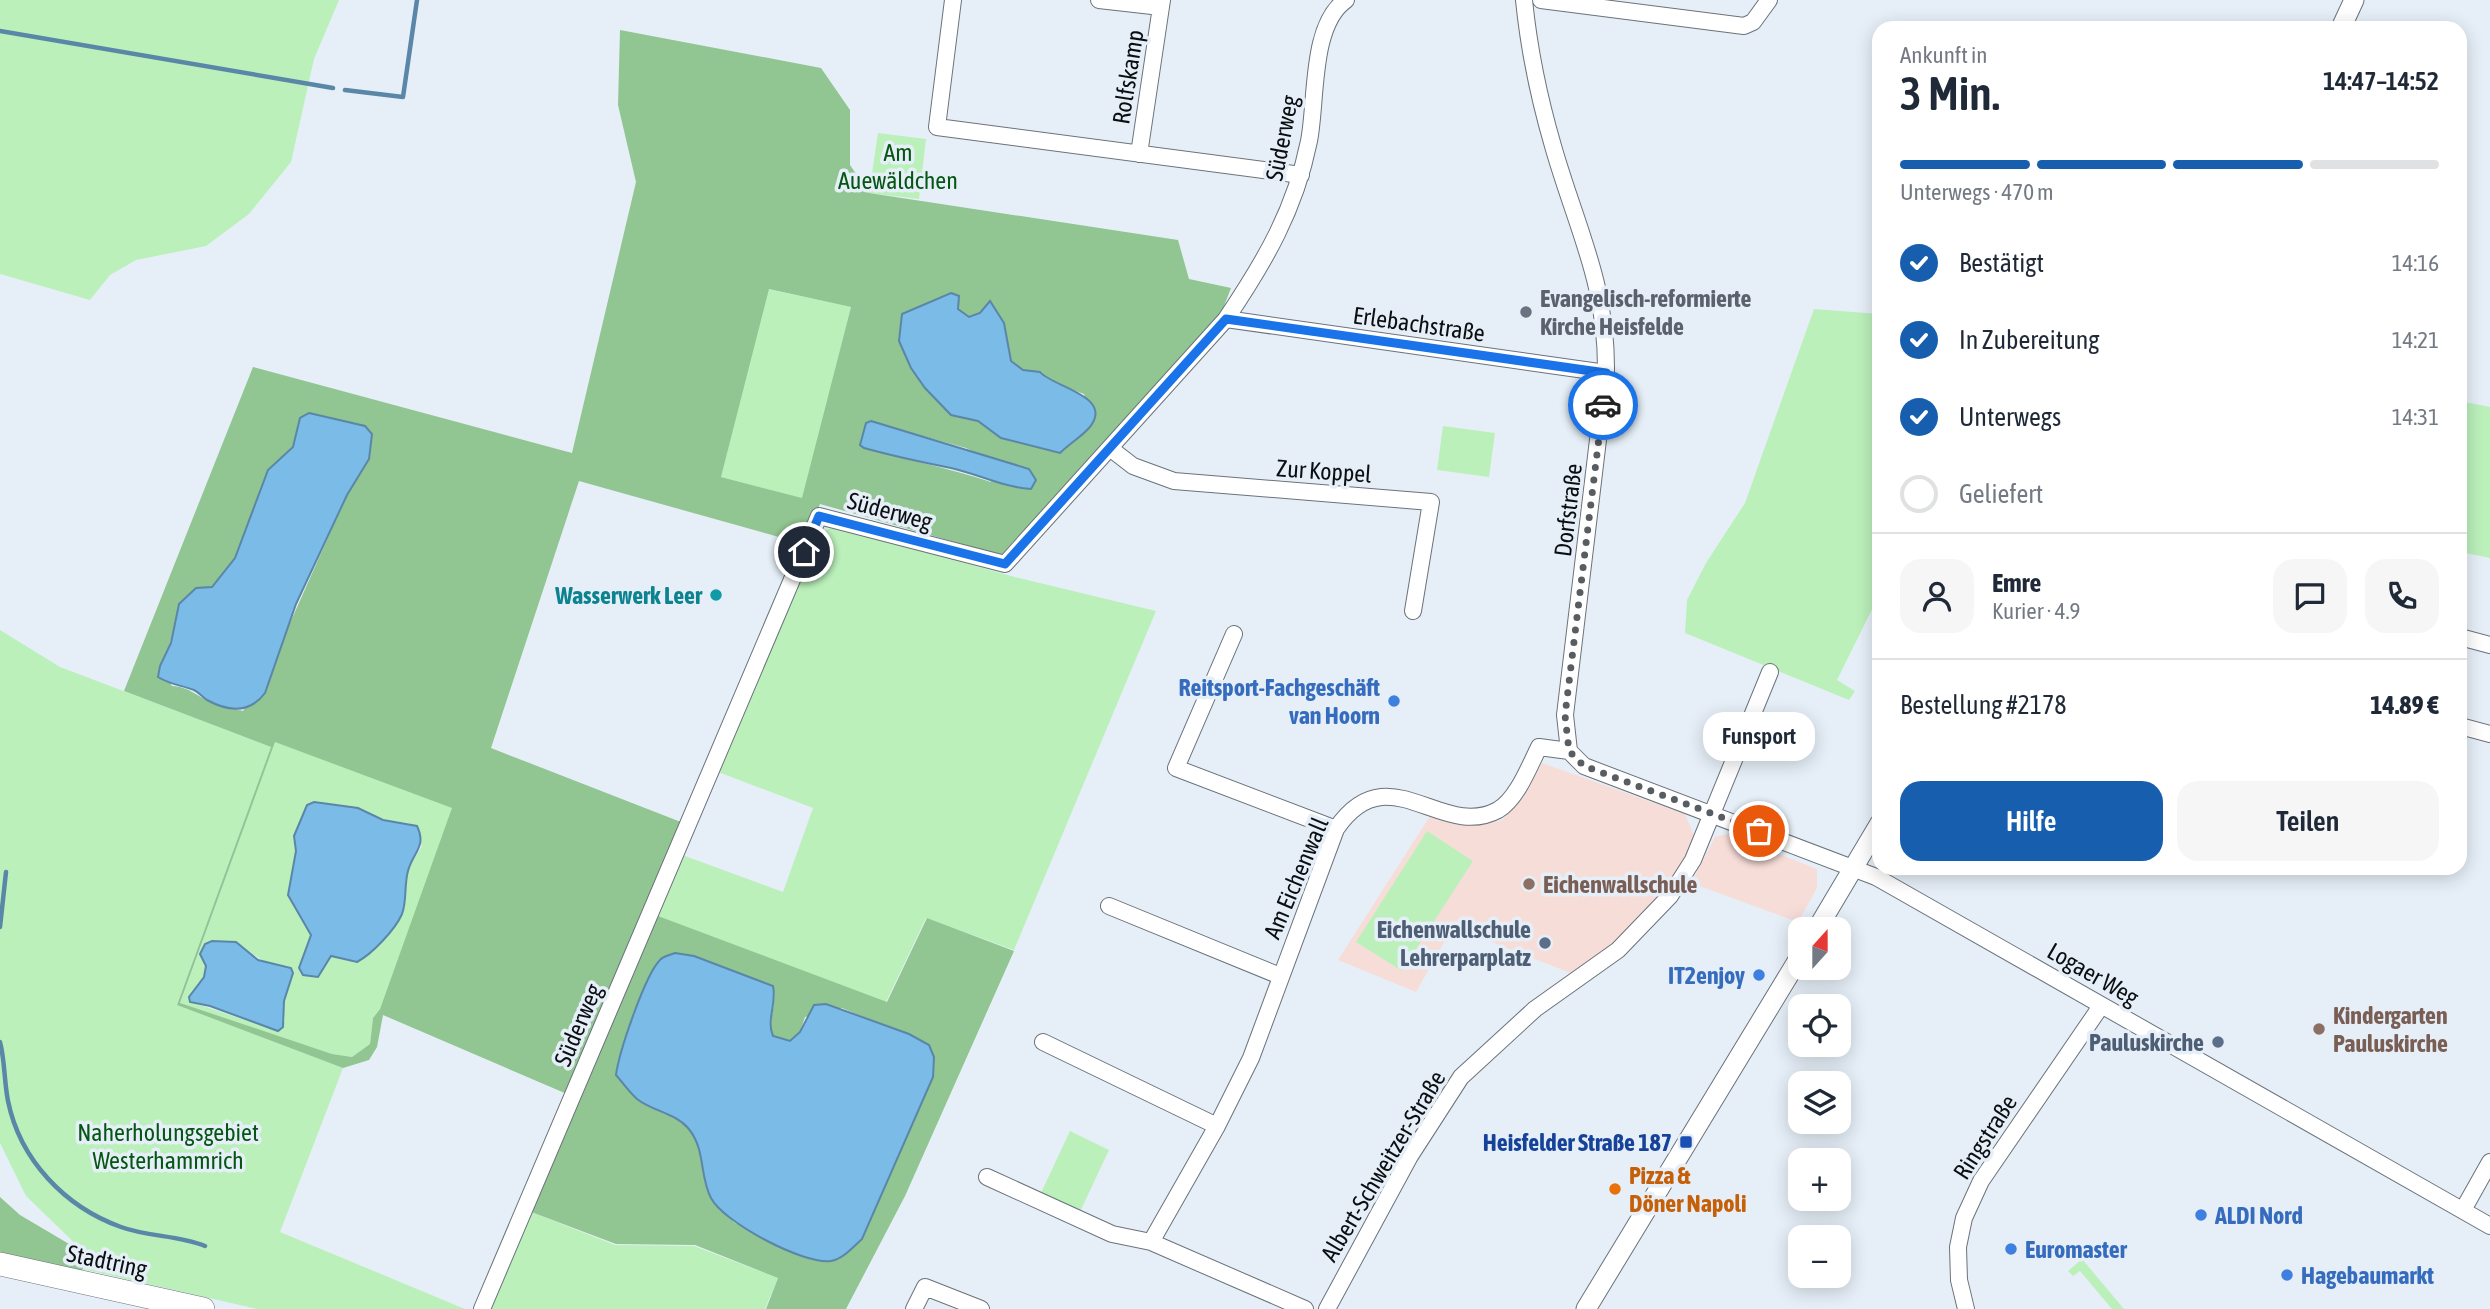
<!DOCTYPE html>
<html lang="de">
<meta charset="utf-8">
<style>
:root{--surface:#fff;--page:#f6f6f7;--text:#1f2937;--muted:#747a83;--line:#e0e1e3;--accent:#185eae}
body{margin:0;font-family:"Asap Condensed",sans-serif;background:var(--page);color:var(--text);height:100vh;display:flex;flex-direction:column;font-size:26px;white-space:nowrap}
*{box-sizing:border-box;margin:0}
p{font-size:23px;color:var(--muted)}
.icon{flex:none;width:38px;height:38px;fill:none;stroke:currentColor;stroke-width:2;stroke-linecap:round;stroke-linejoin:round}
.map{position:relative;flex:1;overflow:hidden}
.sheet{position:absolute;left:1872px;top:21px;width:595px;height:854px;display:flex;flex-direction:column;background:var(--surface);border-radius:21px;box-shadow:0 4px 18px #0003}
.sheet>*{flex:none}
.needle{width:46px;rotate:21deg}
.buttons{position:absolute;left:1788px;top:917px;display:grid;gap:14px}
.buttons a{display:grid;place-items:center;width:63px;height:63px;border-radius:14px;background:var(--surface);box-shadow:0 4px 18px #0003;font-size:35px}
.pin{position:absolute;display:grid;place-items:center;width:60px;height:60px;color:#fff;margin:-30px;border:4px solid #fff;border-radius:50%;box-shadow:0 2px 7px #0007}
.courier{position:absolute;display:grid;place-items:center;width:70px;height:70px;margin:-35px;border:5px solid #1a73e8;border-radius:50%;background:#fff;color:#222;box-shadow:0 2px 9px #0007}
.bubble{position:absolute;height:49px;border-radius:21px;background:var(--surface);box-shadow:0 4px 18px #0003;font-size:23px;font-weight:600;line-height:49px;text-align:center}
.summary em{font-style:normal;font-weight:600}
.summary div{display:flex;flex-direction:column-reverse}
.summary{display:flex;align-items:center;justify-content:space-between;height:119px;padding:0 28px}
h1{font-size:46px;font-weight:600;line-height:52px}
.bar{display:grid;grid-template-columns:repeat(4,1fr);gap:10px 7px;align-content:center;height:84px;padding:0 28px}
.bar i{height:9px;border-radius:5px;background:var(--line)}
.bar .selected{background:var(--accent)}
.bar p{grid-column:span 4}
.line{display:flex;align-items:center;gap:18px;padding:0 28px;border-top:2px solid var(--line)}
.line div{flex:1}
.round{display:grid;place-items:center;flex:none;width:74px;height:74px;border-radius:21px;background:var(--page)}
ol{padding:0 28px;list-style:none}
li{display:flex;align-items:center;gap:21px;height:77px}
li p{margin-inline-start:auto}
li .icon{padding:7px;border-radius:50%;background:var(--accent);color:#fff;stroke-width:4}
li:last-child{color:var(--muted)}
li i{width:38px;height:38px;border:4px solid var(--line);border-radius:50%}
.button{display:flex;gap:14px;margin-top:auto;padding:14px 28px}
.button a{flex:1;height:80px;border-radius:21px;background:var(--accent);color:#fff;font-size:28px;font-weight:600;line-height:80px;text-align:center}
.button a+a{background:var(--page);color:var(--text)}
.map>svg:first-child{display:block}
.education{fill:#f7ddd8}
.green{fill:#bbf0bb;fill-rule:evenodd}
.forest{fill:#91c591;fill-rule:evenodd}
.water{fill:#7bbbe8;stroke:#5a87a8;stroke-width:2}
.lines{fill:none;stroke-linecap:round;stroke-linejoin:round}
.stream{stroke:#5a87a8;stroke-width:4.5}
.minor-casing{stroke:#6a727a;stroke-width:18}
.major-casing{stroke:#6a727a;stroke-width:21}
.highway-casing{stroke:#6a727a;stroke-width:24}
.minor{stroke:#fff;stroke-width:16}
.major{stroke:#fff;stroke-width:19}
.highway{stroke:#fff;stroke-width:23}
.done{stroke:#585d62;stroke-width:7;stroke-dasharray:0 12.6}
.route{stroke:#1a73e8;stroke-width:9}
.worship-dot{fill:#6b7280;stroke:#e6eff8;stroke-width:2.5}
.culture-dot{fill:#0f9aa8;stroke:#e6eff8;stroke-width:2.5}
.shop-dot{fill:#3f7fe0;stroke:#e6eff8;stroke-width:2.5}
.education-dot{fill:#8d6e63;stroke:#e6eff8;stroke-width:2.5}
.service-dot{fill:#5c6f8a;stroke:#e6eff8;stroke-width:2.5}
.transit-dot{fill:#1a4fb4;stroke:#e6eff8;stroke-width:2.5}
.food-dot{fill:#e8710a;stroke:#e6eff8;stroke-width:2.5}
.labels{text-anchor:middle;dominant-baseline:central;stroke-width:7;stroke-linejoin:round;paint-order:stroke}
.street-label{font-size:24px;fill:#0c0f12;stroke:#e6eff8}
.park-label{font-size:24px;fill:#055613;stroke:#e6eff8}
.worship-label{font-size:24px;font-weight:bold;fill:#5b616d;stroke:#e6eff8;text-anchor:start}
.culture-label{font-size:24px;font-weight:bold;fill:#0d838f;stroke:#e6eff8;text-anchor:end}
.shop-label{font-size:24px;font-weight:bold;fill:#366cbe;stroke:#e6eff8;text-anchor:start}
.education-label{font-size:24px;font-weight:bold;fill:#785e54;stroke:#e6eff8;text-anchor:start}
.service-label{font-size:24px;font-weight:bold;fill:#4e5e75;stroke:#e6eff8;text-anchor:end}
.transit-label{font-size:24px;font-weight:bold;fill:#164399;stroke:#e6eff8;text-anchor:end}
.food-label{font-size:24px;font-weight:bold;fill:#c56008;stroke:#e6eff8;text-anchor:start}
</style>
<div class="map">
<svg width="2490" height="1309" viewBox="0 0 2490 1309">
<rect width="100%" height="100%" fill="#e6eff8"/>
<path class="education" d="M 1542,763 L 1685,814 L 1695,838 L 1686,860 L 1646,918 L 1578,976 L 1453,927 L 1416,992 L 1338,960 L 1430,816 L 1478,825 L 1502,820 L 1524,796 Z
M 1728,834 L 1817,869 L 1817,888 L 1798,922 L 1691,883 L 1715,837 Z"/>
<path class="green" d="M 0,0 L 339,0 L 314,59 L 291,162 L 249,214 L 206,246 L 136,260 L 110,275 L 90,300 L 0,274 Z
M 878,133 L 926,139 L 919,199 L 869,193 Z
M 768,289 L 851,307 L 803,499 L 721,477 Z
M 1814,309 L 1879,314 L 1879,595 L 1837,680 L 1855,691 L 1849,700 L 1685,633 L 1687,600 L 1706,563 L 1745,503 Z
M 2460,401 L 2490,407 L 2490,558 L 2461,552 Z
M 1443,426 L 1495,433 L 1489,477 L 1437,470 Z
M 835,526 L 1011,576 L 1156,611 L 1014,950 L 926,918 L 886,1002 L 651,914 L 677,853 L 783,892 L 813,808 L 713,770 L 817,534 Z
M 0,630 L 60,667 L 271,747 L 177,1005 L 343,1068 L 280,1232 L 465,1309 L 257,1309 L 82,1269 L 86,1254 L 26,1196 L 0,1143 Z
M 275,741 L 453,808 L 380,1009 L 373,1018 L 370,1044 L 352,1057 L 332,1054 L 180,1004 ZM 314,802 L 358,808 L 383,820 L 409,823 L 422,846 L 408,868 L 403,912 L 396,924 L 346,959 L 331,956 L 318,977 L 299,968 L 311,935 L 288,895 L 296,851 L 294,836 L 307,805 ZM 212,941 L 236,942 L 266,963 L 291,968 L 283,1010 L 285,1020 L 278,1031 L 191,1002 L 189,997 L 204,977 L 206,966 L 200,954 Z
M 1427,831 L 1473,861 L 1402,971 L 1356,942 Z
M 1070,1131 L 1109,1150 L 1078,1216 L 1039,1197 Z
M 526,1210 L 615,1245 L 694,1246 L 778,1278 L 765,1309 L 486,1309 Z
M 2082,1259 L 2124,1309 L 2112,1309 L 2080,1271 L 2073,1276 L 2068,1271 Z"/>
<path class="forest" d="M 620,30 L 821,68 L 850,110 L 850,165 L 869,193 L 1178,240 L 1189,279 L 1231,288 L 1219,319 L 1001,555 L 820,504 L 804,544 L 579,481 L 491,748 L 686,824 L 650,913 L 887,1002 L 927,918 L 1014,951 L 905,1196 L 846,1309 L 766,1309 L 778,1278 L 695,1245 L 616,1244 L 526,1210 L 574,1097 L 383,1015 L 377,1047 L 369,1060 L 343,1068 L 177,1005 L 271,747 L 124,691 L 253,367 L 572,453 L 636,182 L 618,105 ZM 769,289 L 851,307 L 802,498 L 721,477 ZM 951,293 L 959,296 L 958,309 L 969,317 L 980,313 L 990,301 L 1004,323 L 1011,360 L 1023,370 L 1040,372 L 1046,380 L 1084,394 L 1091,426 L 1060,453 L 1001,438 L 978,421 L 951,415 L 925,388 L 911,369 L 929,303 ZM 309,413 L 355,424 L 369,459 L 347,495 L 282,641 L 243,711 C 232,708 220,706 209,701 C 195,695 189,687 172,686 L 160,666 C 181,637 167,589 212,587 L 235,558 L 268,470 L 293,447 L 300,418 ZM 871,422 L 966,448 L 986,458 L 991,482 C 949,468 907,460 864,448 ZM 275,742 L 452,808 L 380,1009 L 373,1018 L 370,1044 L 352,1057 L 332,1054 L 180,1003 ZM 675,953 L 694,956 L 773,986 C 778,1004 767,1020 773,1036 L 790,1042 L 800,1032 L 805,1017 L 842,1008 L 929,1045 L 792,1251 L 735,1223 L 712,1201 L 699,1146 L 687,1126 L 660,1109 L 639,1101 L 616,1074 L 618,1060 L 648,980 Z
M 0,1197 L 20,1215 L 86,1254 L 81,1276 L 0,1259 Z"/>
<path class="water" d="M 951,293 L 959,296 L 958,309 L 969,317 L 980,313 L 990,301 L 1004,323 L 1011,361 L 1023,370 L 1040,372 C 1052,387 1116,396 1089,428 C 1081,437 1069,444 1060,453 L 1001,438 L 978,421 L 951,415 L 925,388 L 911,368 L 899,341 L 902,314 Z
M 309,413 L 365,426 L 372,434 L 369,459 L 347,495 L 296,604 L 265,693 C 250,713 229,712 207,700 C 202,697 200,693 194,690 C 181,685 171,685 158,677 L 160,666 L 171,643 L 179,604 L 196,588 L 212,587 L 235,558 L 268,470 L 293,447 L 300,418 Z
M 871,421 L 1029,469 L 1036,480 L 1031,489 C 1002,487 978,474 951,468 C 921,462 893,456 864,448 L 860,445 L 866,423 Z
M 314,802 L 358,808 L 383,820 L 417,826 C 427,847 413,852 408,871 C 404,885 407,901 402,914 C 395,930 372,954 357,962 L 331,956 L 318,977 L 303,975 L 299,968 L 311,935 L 288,895 L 296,851 L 294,836 L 307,805 Z
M 212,941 L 236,942 L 258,960 L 291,968 L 293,973 L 284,1001 L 283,1027 L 278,1031 L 210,1006 L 190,1002 L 189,997 L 204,977 L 206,966 L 200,954 L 205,944 Z
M 675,953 L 694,956 L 773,986 C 777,1004 766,1020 773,1036 L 790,1041 L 800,1032 L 814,1005 L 826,1004 L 909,1034 L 929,1045 L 934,1057 L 933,1077 L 862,1239 C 853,1247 843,1259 831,1261 C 804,1265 723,1222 711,1198 C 699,1175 706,1149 688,1128 C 675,1113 652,1111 637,1099 C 629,1092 623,1083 616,1075 C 619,1052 645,975 660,960 C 663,956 671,955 675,953 Z"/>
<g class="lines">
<path class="stream" d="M 0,31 L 333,88
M 345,90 L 403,97 L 417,0
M 0,927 L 6,872
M 0,1042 C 5,1061 4,1081 8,1101 C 20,1160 65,1207 121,1227 C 148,1237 178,1235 205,1246"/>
<g class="minor-casing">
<path id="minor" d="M 953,0 L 937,127 L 1301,175
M 1099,0 L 1161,7
M 1524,0 C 1529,50 1539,98 1553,146 C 1577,230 1607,282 1606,373 L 1565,715 L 1569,751 L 1584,766 L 1876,877 L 2490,1226
M 1541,0 L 1744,26 L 1753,22 L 1769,0
M 1139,154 L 1162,0
M 1226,319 L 1606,373
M 1111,449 L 1133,466 L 1174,481 L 1431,502 L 1413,611
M 1234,634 L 1176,768 L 1336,829
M 2460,637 L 2490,645
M 2460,726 L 2490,734
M 1109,906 L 1280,976
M 1043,1042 L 1217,1126
M 987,1177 L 1112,1234 L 1151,1242 L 1217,1126 L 1251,1058 L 1336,829 C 1388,752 1441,841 1498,810 C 1517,799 1529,767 1539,747 L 1569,751
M 2463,1210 L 2490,1162
M 1151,1242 L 1305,1309
M 482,1309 L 819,516 L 1005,564 L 1226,319 C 1265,261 1295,210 1309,141 C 1317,101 1310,25 1346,0
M 914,1309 L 925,1287 L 981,1309
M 1327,1309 L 1410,1156 L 1461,1077 L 1535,1009 L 1618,950 L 1670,896 L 1693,860 L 1770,672
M 1966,1309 L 1959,1280 L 1958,1247 L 1964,1218 L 1981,1181 L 2101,1006"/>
</g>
<g class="major-casing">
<path id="major" d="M 2341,28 L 2354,0
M 1817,929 L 1880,823
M 1586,1309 L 1801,955"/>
</g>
<g class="highway-casing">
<path id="highway" d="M 0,1264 L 203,1309"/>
</g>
<use href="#minor" class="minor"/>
<use href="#major" class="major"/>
<use href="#highway" class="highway"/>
</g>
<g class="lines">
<path class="done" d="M 1603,405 L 1565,715 L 1569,751 L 1584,766 L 1759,831"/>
<path class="route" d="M 804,552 L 819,516 L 1005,564 L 1226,319 L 1606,373 L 1603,405"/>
</g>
<circle class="worship-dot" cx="1526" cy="312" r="7"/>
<circle class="culture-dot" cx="716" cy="595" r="7"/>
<g class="shop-dot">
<circle cx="1394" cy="701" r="7"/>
<circle cx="1759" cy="975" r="7"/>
<circle cx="2201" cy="1215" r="7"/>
<circle cx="2011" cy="1249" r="7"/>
<circle cx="2287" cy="1275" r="7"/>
</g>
<g class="education-dot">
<circle cx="1529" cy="884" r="7"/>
<circle cx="2319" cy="1029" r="7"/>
</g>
<g class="service-dot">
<circle cx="1545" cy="943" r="7"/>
<circle cx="2218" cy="1042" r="7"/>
</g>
<rect class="transit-dot" x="1679" y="1135" width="14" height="14" rx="3.5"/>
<circle class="food-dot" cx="1615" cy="1189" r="7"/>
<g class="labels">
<g class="street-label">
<text transform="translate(1128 77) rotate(-81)">Rolfskamp</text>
<text transform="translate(1282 138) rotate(-79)">Süderweg</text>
<text transform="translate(1419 324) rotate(8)">Erlebachstraße</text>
<text transform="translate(1324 471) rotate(4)">Zur Koppel</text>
<text transform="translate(1568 510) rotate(-83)">Dorfstraße</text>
<text transform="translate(890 511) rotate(15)">Süderweg</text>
<text transform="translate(1296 878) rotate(-67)">Am Eichenwall</text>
<text transform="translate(2093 974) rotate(30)">Logaer Weg</text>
<text transform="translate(578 1025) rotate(-67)">Süderweg</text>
<text transform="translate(1985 1137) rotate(-57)">Ringstraße</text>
<text transform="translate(1383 1166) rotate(-59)">Albert-Schweitzer-Straße</text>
<text transform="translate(107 1261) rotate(12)">Stadtring</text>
</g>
<g class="park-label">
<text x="898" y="152">Am<tspan x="898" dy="28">Auewäldchen</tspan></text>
<text x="168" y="1132">Naherholungsgebiet<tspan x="168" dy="28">Westerhammrich</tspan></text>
</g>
<g class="worship-label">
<text x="1540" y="298">Evangelisch-reformierte<tspan x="1540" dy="28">Kirche Heisfelde</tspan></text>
</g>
<g class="culture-label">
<text x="702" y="595">Wasserwerk Leer</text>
</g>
<g class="shop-label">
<text x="1380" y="687" text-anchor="end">Reitsport-Fachgeschäft<tspan x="1380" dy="28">van Hoorn</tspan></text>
<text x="1745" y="975" text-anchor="end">IT2enjoy</text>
<text x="2215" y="1215">ALDI Nord</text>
<text x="2025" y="1249">Euromaster</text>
<text x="2301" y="1275">Hagebaumarkt</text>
</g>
<g class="education-label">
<text x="1543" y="884">Eichenwallschule</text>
<text x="2333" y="1015">Kindergarten<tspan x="2333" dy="28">Pauluskirche</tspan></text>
</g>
<g class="service-label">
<text x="1531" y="929">Eichenwallschule<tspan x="1531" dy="28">Lehrerparplatz</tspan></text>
<text x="2204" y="1042">Pauluskirche</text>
</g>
<g class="transit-label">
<text x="1672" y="1142">Heisfelder Straße 187</text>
</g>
<g class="food-label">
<text x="1629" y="1175">Pizza &amp;<tspan x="1629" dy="28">Döner Napoli</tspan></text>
</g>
</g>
</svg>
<div class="buttons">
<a><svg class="needle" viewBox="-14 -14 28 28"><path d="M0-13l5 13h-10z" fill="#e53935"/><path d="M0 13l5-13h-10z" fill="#747a83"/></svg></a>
<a><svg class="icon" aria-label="locate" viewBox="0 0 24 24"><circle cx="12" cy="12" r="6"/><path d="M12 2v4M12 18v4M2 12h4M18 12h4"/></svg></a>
<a><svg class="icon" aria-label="layers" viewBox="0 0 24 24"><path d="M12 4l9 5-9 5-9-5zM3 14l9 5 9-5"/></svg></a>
<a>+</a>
<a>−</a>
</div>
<div class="pin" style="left:1759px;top:831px;background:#ea580c"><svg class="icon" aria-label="bag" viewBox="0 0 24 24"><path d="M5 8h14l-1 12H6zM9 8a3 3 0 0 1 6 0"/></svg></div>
<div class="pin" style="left:804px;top:552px;background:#1f2937"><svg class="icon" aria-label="home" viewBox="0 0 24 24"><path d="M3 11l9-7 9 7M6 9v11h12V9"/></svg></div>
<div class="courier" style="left:1603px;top:405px"><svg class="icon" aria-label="car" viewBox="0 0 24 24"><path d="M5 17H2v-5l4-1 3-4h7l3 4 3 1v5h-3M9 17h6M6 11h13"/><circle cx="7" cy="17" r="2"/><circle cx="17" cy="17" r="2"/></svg></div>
<div class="bubble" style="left:1703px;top:712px;width:112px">Funsport</div>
<section class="sheet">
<div class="summary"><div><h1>3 Min.</h1><p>Ankunft in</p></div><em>14:47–14:52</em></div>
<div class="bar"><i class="selected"></i><i class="selected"></i><i class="selected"></i><i></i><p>Unterwegs · 470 m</p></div>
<ol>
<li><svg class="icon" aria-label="check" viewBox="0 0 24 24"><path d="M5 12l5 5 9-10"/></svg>Bestätigt<p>14:16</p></li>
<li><svg class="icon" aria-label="check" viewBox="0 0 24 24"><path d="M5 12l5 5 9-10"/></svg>In Zubereitung<p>14:21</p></li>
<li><svg class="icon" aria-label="check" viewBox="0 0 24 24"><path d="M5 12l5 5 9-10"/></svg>Unterwegs<p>14:31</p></li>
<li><i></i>Geliefert</li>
</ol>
<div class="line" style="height:126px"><a class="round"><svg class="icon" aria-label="person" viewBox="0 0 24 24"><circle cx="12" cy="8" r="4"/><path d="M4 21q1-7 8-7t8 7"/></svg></a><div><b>Emre</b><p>Kurier · 4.9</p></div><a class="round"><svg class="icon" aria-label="chat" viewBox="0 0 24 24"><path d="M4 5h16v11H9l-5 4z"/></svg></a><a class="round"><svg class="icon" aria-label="phone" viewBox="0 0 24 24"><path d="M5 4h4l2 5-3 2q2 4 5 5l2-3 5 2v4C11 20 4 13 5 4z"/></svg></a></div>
<div class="line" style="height:91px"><div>Bestellung #2178</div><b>14.89 €</b></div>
<div class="button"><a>Hilfe</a><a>Teilen</a></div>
</section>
</div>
